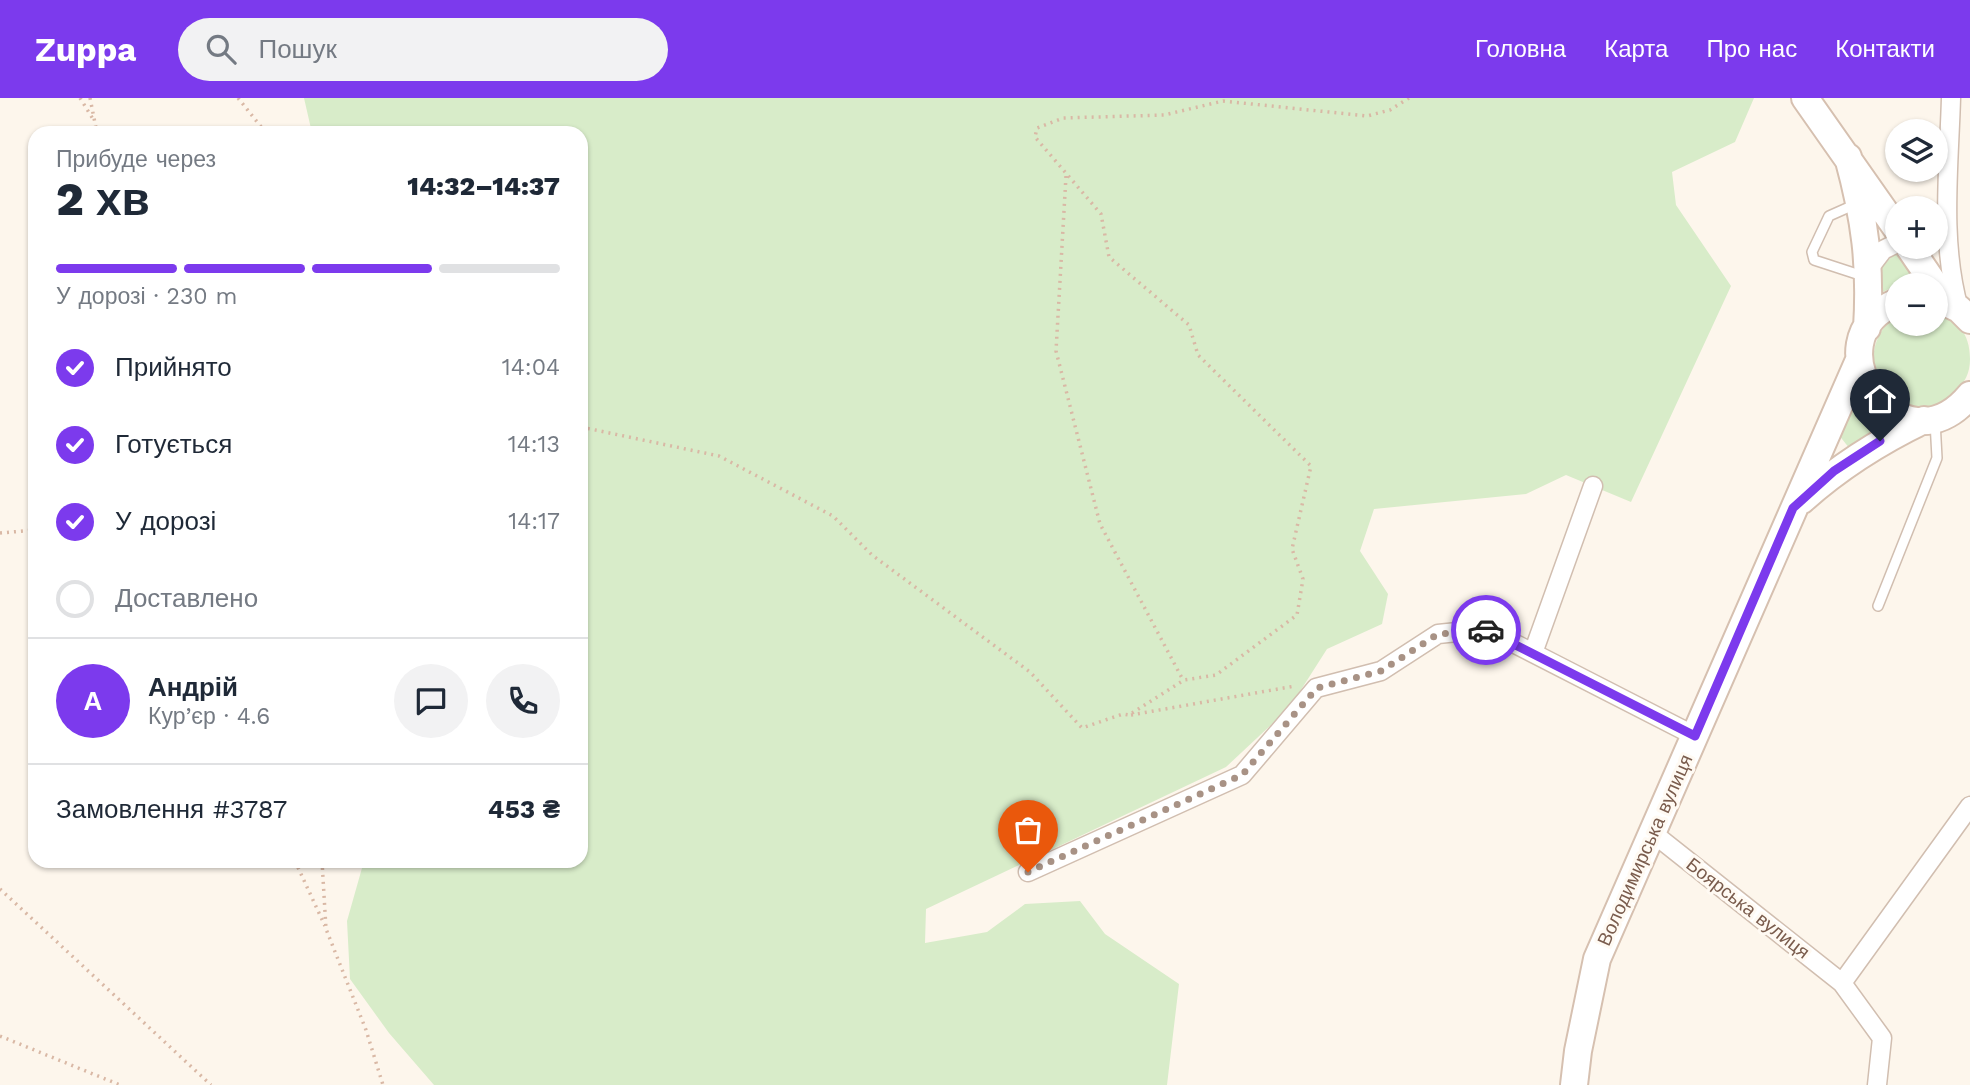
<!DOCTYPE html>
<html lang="uk">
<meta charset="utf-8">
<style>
:root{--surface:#fff;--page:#f2f2f3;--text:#1f2937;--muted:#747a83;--line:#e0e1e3;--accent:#7c3aed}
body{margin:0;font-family:"Work Sans",sans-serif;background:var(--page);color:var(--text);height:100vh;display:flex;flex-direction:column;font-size:26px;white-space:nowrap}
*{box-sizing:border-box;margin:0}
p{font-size:23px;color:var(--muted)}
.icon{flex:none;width:38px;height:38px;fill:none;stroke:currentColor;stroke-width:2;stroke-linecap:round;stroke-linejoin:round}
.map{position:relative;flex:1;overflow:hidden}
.details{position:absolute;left:28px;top:28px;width:560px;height:742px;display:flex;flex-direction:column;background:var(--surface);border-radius:21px;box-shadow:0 2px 5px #0004}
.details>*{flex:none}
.buttons{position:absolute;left:1885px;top:21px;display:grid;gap:14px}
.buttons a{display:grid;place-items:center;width:63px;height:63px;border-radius:50%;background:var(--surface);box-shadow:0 2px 5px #0004;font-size:35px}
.pin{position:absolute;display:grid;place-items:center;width:60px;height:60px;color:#fff;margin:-72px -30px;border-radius:50% 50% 50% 0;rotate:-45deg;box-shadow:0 0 7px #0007}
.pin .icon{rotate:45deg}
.courier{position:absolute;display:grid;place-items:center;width:70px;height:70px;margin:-35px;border:5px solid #7c3aed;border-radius:50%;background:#fff;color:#222;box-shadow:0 2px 9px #0007}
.overview em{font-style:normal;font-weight:800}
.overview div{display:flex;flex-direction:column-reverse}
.overview{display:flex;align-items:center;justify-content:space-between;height:119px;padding:0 28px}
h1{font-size:46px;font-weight:800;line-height:52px}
.bar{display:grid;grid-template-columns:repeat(4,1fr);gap:10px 7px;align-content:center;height:84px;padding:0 28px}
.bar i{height:9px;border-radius:5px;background:var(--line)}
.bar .current{background:var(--accent)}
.bar p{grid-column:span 4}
.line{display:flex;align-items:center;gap:18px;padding:0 28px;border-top:2px solid var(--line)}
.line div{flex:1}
.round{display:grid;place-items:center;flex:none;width:74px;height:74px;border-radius:37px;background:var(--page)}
ol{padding:0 28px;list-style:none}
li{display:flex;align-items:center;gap:21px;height:77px}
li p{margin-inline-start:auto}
li .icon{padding:7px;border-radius:50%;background:var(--accent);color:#fff;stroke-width:4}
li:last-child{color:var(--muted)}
li i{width:38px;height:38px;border:4px solid var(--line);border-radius:50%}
header{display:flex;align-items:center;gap:42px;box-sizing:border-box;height:98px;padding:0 35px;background:var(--accent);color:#fff}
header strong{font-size:33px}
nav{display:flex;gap:38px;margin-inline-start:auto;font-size:24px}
.search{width:490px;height:63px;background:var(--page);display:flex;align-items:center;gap:18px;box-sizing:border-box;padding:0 24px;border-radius:38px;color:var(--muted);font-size:26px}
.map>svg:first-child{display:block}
.green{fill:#d8ecc9}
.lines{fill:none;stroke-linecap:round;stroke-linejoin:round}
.lane-casing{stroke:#d1beb0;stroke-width:12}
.street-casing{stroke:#d1beb0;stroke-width:21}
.secondary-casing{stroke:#d6c0b0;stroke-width:30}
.path{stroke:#d9b8a5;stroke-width:3.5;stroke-dasharray:2 5;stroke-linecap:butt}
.lane{stroke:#fff;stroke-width:9}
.street{stroke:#fff;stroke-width:18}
.secondary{stroke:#fff;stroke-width:26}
.done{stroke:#a89285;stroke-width:7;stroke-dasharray:0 12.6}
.route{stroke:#7c3aed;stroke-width:9}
.labels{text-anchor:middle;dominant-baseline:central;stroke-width:6;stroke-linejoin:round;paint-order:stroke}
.street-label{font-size:19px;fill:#7a5c4d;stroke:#fffaf3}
</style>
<header>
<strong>Zuppa</strong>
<div class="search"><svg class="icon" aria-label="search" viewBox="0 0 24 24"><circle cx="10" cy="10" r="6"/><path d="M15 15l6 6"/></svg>Пошук</div>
<nav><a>Головна</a><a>Карта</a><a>Про нас</a><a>Контакти</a></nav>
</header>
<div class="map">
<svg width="1970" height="987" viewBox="0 0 1970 987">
<rect width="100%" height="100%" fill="#fdf6ec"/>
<path class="green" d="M 304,0 L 1754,0 L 1735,44 L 1672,74 L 1676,107 L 1731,188 L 1631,404 L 1566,377 L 1526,396 L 1374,411 L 1360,453 L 1388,496 L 1382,526 L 1327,551 L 1290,609 L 1226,669 L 926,811 L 925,845 L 987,834 L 1025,806 L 1080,803 L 1105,836 L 1179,886 L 1167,987 L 434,987 L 389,935 L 350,881 L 347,823 L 362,770 L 350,763 L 581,763 L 581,35 L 312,35 Z
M 1898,152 L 1921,182 L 1897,187 L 1877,197 L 1881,170 Z
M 1936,212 C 1957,224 1970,234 1970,261 C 1970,275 1965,284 1956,294 C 1911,342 1835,267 1897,216 L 1897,226 L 1936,226 Z
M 1858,301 L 1867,313 L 1890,330 L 1850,351 L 1838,336 Z"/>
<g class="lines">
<g class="lane-casing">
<path id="lane" d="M 1856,106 L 1829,118 L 1812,154 L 1814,162 L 1863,178
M 1878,508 L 1937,360 L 1935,323"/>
</g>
<g class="street-casing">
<path id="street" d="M 1951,0 C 1949,70 1940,143 1959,211
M 1870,169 L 1883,152 L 1897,145
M 1533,555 L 1593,388
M 1654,736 L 1842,885 L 1882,940 L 1877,987
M 1028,774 L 1242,677 L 1316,590 L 1381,573 L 1438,536 L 1486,531 L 1695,638
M 1842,885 L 1970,708"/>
</g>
<g class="secondary-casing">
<path id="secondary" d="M 1805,0 L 1897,131
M 1848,59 C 1865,121 1871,167 1867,230
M 1909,149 L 1935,187
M 1936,200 L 1959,211 L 1970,222
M 1897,204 C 1805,242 1901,380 1970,297
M 1802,402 C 1840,368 1878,344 1924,322
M 1574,987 L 1578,953 L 1597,861 L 1859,262"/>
</g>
<path class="path" d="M 80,0 L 93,21
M 90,0 L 97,35
M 238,0 L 266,35
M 1066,78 L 1056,253 L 1100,426 L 1183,582
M 581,329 L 719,358 L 833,418 L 872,457 L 1030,574 L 1082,630 L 1123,616 L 1129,617 L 1184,582 L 1216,577 L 1297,517 L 1303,481 L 1292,451 L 1311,368 L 1198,257 L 1189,227 L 1109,159 L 1101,116 L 1035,39 L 1037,30 L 1063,20 L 1164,17 L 1223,3 L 1367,18 L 1390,12 L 1409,0
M 0,435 L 35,432
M 1131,617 L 1295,588
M 295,763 L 325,828
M 322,763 L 326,831 L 366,932 L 383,987
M 0,791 L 211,987
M 0,938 L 120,987"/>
<use href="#lane" class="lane"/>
<use href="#street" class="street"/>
<use href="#secondary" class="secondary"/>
</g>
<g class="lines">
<path class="done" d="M 1028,774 L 1242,677 L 1317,590 L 1381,573 L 1438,536 L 1486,532"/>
<path class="route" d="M 1486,532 L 1695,638 L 1793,410 L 1834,373 L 1880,343"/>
</g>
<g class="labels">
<g class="street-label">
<text transform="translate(1645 752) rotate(-66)">Володимирська вулиця</text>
<text transform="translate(1748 810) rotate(38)">Боярська вулиця</text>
</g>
</g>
</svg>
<div class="buttons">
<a><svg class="icon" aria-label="layers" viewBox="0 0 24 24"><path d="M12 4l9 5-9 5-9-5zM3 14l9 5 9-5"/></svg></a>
<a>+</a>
<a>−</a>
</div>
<div class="pin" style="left:1028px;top:774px;background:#ea580c"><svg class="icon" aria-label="bag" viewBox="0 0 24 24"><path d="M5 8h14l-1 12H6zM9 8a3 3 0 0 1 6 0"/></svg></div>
<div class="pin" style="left:1880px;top:343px;background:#1f2937"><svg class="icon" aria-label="home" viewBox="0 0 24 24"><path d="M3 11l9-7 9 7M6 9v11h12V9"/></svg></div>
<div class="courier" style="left:1486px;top:532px"><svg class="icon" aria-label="car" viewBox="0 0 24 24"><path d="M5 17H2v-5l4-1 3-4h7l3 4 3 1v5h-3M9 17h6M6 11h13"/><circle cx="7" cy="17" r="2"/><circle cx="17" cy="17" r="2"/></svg></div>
<section class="details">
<div class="overview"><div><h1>2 хв</h1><p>Прибуде через</p></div><em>14:32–14:37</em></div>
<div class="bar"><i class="current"></i><i class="current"></i><i class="current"></i><i></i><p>У дорозі · 230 m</p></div>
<ol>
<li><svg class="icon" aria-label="check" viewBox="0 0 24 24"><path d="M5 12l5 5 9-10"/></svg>Прийнято<p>14:04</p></li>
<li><svg class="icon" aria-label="check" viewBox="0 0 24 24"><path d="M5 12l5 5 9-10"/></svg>Готується<p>14:13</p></li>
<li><svg class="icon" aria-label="check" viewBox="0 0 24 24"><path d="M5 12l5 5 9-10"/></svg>У дорозі<p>14:17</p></li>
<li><i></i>Доставлено</li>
</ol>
<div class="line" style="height:126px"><b class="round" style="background:var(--accent);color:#fff">А</b><div><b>Андрій</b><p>Кур’єр · 4.6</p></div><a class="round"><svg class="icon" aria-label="chat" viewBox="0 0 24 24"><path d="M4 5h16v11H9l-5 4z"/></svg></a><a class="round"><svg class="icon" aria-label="phone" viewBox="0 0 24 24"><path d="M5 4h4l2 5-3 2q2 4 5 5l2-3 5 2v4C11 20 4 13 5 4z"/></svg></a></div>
<div class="line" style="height:91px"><div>Замовлення #3787</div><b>453 ₴</b></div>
</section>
</div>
